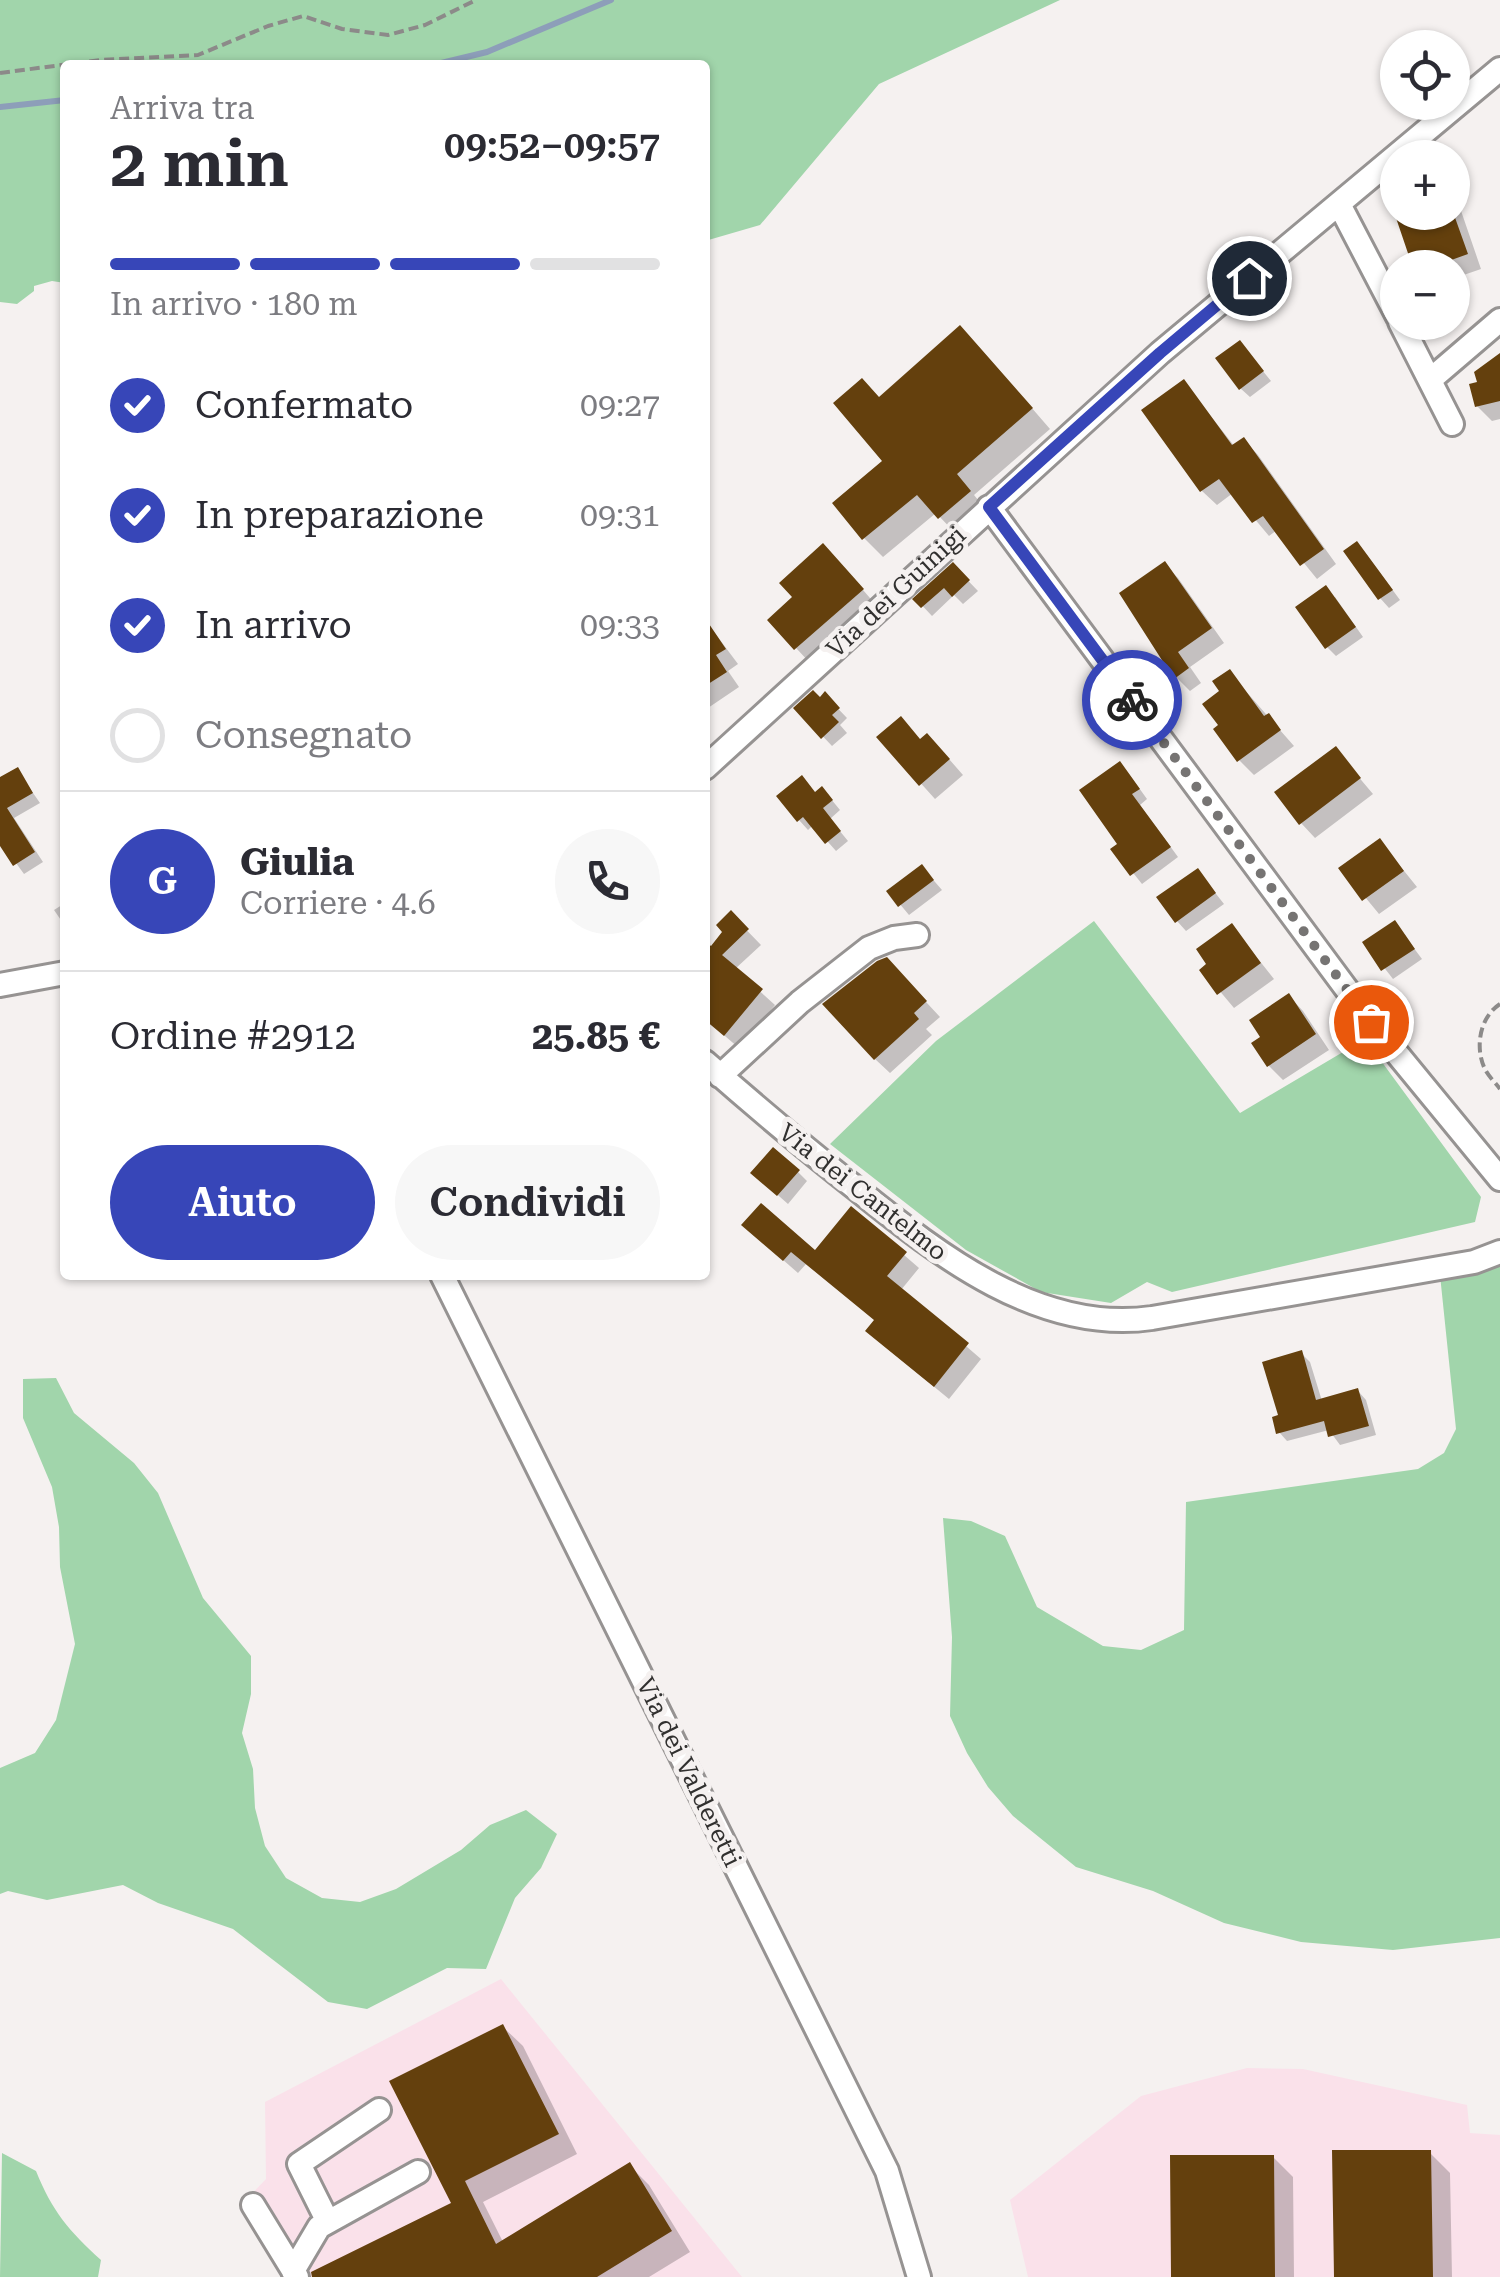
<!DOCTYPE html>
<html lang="it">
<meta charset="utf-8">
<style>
:root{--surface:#fff;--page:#f7f7f7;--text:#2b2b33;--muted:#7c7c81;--line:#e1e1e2;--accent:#3746b8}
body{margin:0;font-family:"Roboto Serif",serif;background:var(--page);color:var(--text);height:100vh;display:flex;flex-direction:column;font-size:38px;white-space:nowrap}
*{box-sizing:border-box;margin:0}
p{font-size:32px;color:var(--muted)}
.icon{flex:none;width:55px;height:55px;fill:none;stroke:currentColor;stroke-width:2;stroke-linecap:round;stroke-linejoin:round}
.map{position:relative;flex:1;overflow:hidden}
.side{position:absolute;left:60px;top:60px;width:650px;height:1220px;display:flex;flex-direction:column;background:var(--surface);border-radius:10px;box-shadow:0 2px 8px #0004}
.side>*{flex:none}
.buttons{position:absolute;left:1380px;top:30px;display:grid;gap:20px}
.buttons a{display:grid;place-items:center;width:90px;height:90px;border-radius:50%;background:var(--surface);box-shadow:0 2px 8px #0004;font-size:50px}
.pin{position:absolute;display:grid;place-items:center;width:85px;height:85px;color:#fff;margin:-42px;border:5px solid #fff;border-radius:50%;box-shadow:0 2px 10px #0007}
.courier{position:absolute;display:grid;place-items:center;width:100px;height:100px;margin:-50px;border:8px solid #3746b8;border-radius:50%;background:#fff;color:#222;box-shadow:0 2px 12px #0007}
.overview em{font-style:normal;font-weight:600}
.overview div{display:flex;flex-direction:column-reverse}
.overview{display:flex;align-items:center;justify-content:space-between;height:170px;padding:0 50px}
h1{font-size:65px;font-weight:600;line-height:75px}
.bar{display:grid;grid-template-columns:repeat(4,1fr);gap:15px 10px;align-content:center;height:120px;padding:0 50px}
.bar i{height:12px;border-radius:8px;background:var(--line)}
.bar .active{background:var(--accent)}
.bar p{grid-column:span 4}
.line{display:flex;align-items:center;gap:25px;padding:0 50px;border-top:2px solid var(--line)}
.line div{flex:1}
.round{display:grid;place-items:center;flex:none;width:105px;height:105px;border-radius:52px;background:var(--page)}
ol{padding:0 50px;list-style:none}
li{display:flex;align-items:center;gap:30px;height:110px}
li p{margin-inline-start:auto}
li .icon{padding:10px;border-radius:50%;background:var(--accent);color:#fff;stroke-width:4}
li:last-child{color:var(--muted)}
li i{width:55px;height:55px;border:5px solid var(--line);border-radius:50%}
.cta{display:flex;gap:20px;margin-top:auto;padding:20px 50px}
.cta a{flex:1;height:115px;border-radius:60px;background:var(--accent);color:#fff;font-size:40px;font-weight:600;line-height:115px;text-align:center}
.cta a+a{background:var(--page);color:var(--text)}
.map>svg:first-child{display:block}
.commercial{fill:#fae1ea}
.green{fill:#a1d5ab}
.shadow{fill:#0003}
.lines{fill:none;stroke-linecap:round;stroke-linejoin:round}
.stream{stroke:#8d9eb9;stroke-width:6}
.building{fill:#64400d}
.minor-casing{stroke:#969392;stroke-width:28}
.path{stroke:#8c8a89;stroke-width:4;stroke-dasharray:10 5;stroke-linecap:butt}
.minor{stroke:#fff;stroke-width:22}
.done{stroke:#767473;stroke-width:10;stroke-dasharray:0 18}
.route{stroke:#3746b8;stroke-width:12}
.labels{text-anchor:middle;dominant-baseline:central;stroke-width:10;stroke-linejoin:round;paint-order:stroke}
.street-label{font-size:25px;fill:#31302f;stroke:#f5f1f0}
</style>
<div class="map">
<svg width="1500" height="2277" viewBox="0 0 1500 2277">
<rect width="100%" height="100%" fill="#f5f1f0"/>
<path class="commercial" d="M 501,1979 L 742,2277 L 285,2277 L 242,2204 L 266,2179 L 265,2102 Z
M 1247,2068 L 1303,2069 L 1467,2105 L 1470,2133 L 1500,2135 L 1500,2277 L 1028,2277 L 1010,2200 L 1141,2096 Z"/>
<path class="green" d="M 0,0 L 1060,0 L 879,84 L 760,225 L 705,241 L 705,65 L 65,65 L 65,283 L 52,281 L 34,286 L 34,291 L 17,304 L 0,302 Z
M 1094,921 L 1240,1113 L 1365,1039 L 1481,1197 L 1475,1222 L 1172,1292 L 1147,1282 L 1111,1303 L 1041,1292 L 966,1250 L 830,1144 L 936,1041 Z
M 1500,1266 L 1500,1938 L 1393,1950 L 1301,1942 L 1224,1923 L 1153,1891 L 1076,1867 L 1013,1816 L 988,1787 L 967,1753 L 950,1716 L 952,1637 L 943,1518 L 971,1521 L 1005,1536 L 1037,1607 L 1103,1646 L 1141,1650 L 1184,1630 L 1186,1502 L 1418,1469 L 1444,1453 L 1456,1429 L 1440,1275 Z
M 56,1378 L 74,1413 L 134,1463 L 158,1493 L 203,1598 L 251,1656 L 251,1694 L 242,1733 L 253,1769 L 255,1808 L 265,1846 L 286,1878 L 322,1898 L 360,1902 L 396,1889 L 461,1850 L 490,1825 L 526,1810 L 557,1834 L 541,1868 L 515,1898 L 486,1969 L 447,1968 L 367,2009 L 328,2002 L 233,1929 L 158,1903 L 123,1885 L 47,1900 L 8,1891 L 0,1894 L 0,1768 L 35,1753 L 56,1720 L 75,1644 L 60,1567 L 59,1527 L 52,1487 L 23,1418 L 23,1379 Z
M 2,2153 L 36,2171 C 52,2211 69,2231 101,2260 L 98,2277 L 0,2277 Z"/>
<path class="shadow" d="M 1398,186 L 1398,212 L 1452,212 L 1452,197 L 1458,202 L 1481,269 L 1452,279 L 1452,268 L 1416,268 L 1388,190 Z
M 1240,343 L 1271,381 L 1250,397 L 1240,388 Z
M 979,347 L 1050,429 L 974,495 L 988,512 L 959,537 L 936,513 L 883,557 L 864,538 L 886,461 L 880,399 Z
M 1500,357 L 1500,419 L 1492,421 L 1477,406 L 1480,384 Z
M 1184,382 L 1235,447 L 1244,440 L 1258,455 L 1336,564 L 1317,579 L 1277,530 L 1269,536 L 1233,493 L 1217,505 L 1202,491 L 1144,410 Z
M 1366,554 L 1400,600 L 1389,608 L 1380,598 Z
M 838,561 L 876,605 L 810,663 L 770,620 Z
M 1164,564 L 1178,578 L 1224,643 L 1190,667 L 1201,683 L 1190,691 L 1176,677 Z
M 953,565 L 978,591 L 963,604 L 954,595 L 932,616 L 916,599 Z
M 1335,597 L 1363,637 L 1336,656 L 1327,647 Z
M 705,620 L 738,664 L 728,671 L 739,687 L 705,710 Z
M 1229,672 L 1294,746 L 1254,775 L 1239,760 L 1222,726 L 1223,692 Z
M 825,695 L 847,718 L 840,725 L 847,733 L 832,746 L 796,708 Z
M 880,738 L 921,741 L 942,751 L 963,775 L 935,799 Z
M 1335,749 L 1373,794 L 1315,838 L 1301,823 Z
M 17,770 L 40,803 L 14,818 L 43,862 L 24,874 L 0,841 L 0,780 Z
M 1129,774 L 1147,799 L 1140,805 L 1178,857 L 1142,884 L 1114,849 L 1121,844 Z
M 816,794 L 831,799 L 840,810 L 830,819 L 848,841 L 836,851 L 813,825 L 808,830 L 799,820 Z
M 1380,841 L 1417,887 L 1379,914 L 1342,869 Z
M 922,867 L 942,890 L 909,915 L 889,891 Z
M 1198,871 L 1224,904 L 1186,931 L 1177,921 Z
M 65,903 L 65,926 L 54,910 Z
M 731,914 L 761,945 L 735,969 L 775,1005 L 739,1048 L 705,1019 L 705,957 L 726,932 Z
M 1395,923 L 1422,959 L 1393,979 L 1365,943 Z
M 1232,926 L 1274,979 L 1234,1008 L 1202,970 Z
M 901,975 L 940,1017 L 926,1029 L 932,1035 L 890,1073 L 875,1059 Z
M 1289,996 L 1303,1011 L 1329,1050 L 1283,1080 L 1268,1065 L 1263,1037 Z
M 798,1172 L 807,1181 L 788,1204 L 763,1182 Z
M 851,1209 L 919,1268 L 901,1290 L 981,1359 L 949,1399 L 882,1344 L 876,1321 L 806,1264 L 798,1273 L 759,1239 L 815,1253 Z
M 1301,1353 L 1310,1362 L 1322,1401 L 1358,1391 L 1366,1400 L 1376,1435 L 1340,1445 L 1329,1430 L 1287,1441 L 1279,1432 Z
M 503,2027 L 523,2046 L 577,2154 L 483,2202 L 503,2242 L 630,2166 L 649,2185 L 690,2252 L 649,2277 L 317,2277 L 454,2204 Z
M 1430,2153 L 1450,2173 L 1452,2277 L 1336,2277 Z
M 1273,2157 L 1293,2177 L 1294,2277 L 1173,2277 Z"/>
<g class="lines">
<path class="stream" d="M 433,65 L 487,52 L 611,0
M 0,107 L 65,100"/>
</g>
<path class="building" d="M 1394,212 L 1453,212 L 1468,254 L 1429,268 L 1413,268 Z
M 960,325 L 1033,408 L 957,474 L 971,491 L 938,519 L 917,495 L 862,540 L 832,503 L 882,461 L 833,403 L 862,378 L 879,397 Z
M 1240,340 L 1264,371 L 1239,390 L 1215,358 Z
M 1500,353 L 1500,401 L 1475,407 L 1469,384 L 1477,382 L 1474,372 Z
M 1184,379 L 1232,445 L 1244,437 L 1324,549 L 1300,566 L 1263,516 L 1252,523 L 1219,479 L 1200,492 L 1141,410 Z
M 1357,541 L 1393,590 L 1378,600 L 1343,551 Z
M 823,543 L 864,589 L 794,650 L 767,620 L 792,597 L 779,583 Z
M 1165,561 L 1212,628 L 1178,652 L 1189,668 L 1174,679 L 1119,593 Z
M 953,562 L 970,580 L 952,597 L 944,588 L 921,608 L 912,599 Z
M 1326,585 L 1356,627 L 1325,649 L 1295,607 Z
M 705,618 L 726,649 L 716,655 L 727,672 L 705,686 Z
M 1230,669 L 1264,716 L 1269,713 L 1281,730 L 1237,762 L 1213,729 L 1218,725 L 1202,704 L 1219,691 L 1212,681 Z
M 813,690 L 820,697 L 825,691 L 840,708 L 832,715 L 839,722 L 821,739 L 793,708 Z
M 901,716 L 920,739 L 927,733 L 950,759 L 919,786 L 876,737 Z
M 1336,746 L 1361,778 L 1299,825 L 1274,792 Z
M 1120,761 L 1140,789 L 1132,794 L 1171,847 L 1130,876 L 1110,849 L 1117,844 L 1079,790 Z
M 18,767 L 33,793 L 7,808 L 35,852 L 13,866 L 0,846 L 0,777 Z
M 802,775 L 815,792 L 822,786 L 833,800 L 823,808 L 841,831 L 825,844 L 803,817 L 797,822 L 776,796 Z
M 1380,838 L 1404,871 L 1362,901 L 1338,868 Z
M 922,864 L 934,880 L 898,907 L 886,891 Z
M 1198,868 L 1216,893 L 1175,923 L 1156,897 Z
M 731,910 L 749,929 L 722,955 L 763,989 L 724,1036 L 705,1020 L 705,941 L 711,946 L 722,932 L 716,925 Z
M 1395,920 L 1415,949 L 1381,971 L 1362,942 Z
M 1232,923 L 1261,963 L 1217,995 L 1199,970 L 1206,964 L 1196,949 Z
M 887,957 L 927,1001 L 914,1013 L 919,1019 L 874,1060 L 822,1004 L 877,961 Z
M 1289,993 L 1316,1034 L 1267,1067 L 1251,1043 L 1260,1037 L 1249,1020 Z
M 773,1147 L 800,1170 L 777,1196 L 750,1173 Z
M 761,1203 L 815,1250 L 851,1206 L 907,1252 L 887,1276 L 969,1343 L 934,1387 L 865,1331 L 874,1320 L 791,1252 L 783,1261 L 741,1225 Z
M 1302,1350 L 1316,1400 L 1358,1388 L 1369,1426 L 1328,1437 L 1324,1421 L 1276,1434 L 1272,1417 L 1278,1415 L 1262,1362 Z
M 503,2024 L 559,2134 L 465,2181 L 496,2244 L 630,2162 L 672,2231 L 597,2277 L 312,2277 L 311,2272 L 451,2203 L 389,2081 Z
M 1332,2150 L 1431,2150 L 1433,2277 L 1334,2277 Z
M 1170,2155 L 1274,2155 L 1275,2277 L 1171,2277 Z"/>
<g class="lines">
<g class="minor-casing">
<path id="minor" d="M 1339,204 L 1398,317
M 1400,322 L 1452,424
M 1430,380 L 1500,320
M 989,507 L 1371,1022 L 1500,1179
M 705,768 L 1160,353 L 1500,69
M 0,985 L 65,973
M 705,1062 C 755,1106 806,1149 858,1190 C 940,1256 1040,1334 1152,1318 L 1474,1262 L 1500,1252
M 720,1076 L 800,1002 L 869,948 L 894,938 L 917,935
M 442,1275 L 887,2171 L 919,2277
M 253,2205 L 297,2277
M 328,2222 L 299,2164 L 379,2110
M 293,2271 L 319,2227 L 418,2172"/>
</g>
<path class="path" d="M 0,73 L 100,60 L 198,55 L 268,26 L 303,16 L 342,29 L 388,35 L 425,25 L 476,0
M 1500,1004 C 1480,1017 1475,1046 1484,1067 C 1487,1075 1495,1082 1500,1089"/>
<use href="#minor" class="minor"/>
</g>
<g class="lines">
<path class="done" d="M 1132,700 L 1371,1022"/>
<path class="route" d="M 1132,700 L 989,507 L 1160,353 L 1249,278"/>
</g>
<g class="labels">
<g class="street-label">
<text transform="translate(896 592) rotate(-43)">Via dei Guinigi</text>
<text transform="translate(863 1192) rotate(38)">Via dei Cantelmo</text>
<text transform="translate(689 1772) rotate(64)">Via dei Valderetti</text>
</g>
</g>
</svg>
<div class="buttons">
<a><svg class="icon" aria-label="locate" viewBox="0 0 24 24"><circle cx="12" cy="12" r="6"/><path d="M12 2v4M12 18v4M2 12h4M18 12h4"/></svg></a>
<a>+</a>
<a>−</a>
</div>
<div class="pin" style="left:1371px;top:1022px;background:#ea580c"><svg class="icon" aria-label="bag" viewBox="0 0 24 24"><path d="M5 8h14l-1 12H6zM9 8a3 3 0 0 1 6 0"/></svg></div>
<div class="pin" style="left:1249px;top:278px;background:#1f2937"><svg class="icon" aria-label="home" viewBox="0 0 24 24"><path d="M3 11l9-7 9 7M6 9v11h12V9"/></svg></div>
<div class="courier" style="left:1132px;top:700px"><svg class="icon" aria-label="bike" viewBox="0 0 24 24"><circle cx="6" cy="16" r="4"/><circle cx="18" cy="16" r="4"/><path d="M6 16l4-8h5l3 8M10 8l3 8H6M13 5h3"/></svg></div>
<section class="side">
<div class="overview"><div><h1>2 min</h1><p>Arriva tra</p></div><em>09:52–09:57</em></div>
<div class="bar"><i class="active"></i><i class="active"></i><i class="active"></i><i></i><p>In arrivo · 180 m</p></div>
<ol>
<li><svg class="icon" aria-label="check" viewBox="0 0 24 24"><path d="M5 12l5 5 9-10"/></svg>Confermato<p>09:27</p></li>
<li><svg class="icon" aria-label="check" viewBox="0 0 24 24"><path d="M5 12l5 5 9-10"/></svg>In preparazione<p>09:31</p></li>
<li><svg class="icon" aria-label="check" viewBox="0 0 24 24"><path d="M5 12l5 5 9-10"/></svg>In arrivo<p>09:33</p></li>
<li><i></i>Consegnato</li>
</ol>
<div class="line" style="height:180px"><b class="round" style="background:var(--accent);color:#fff">G</b><div><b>Giulia</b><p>Corriere · 4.6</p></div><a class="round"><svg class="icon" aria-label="phone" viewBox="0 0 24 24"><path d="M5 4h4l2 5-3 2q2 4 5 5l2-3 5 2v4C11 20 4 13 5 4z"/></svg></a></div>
<div class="line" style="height:130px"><div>Ordine #2912</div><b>25.85 €</b></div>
<div class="cta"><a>Aiuto</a><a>Condividi</a></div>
</section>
</div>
